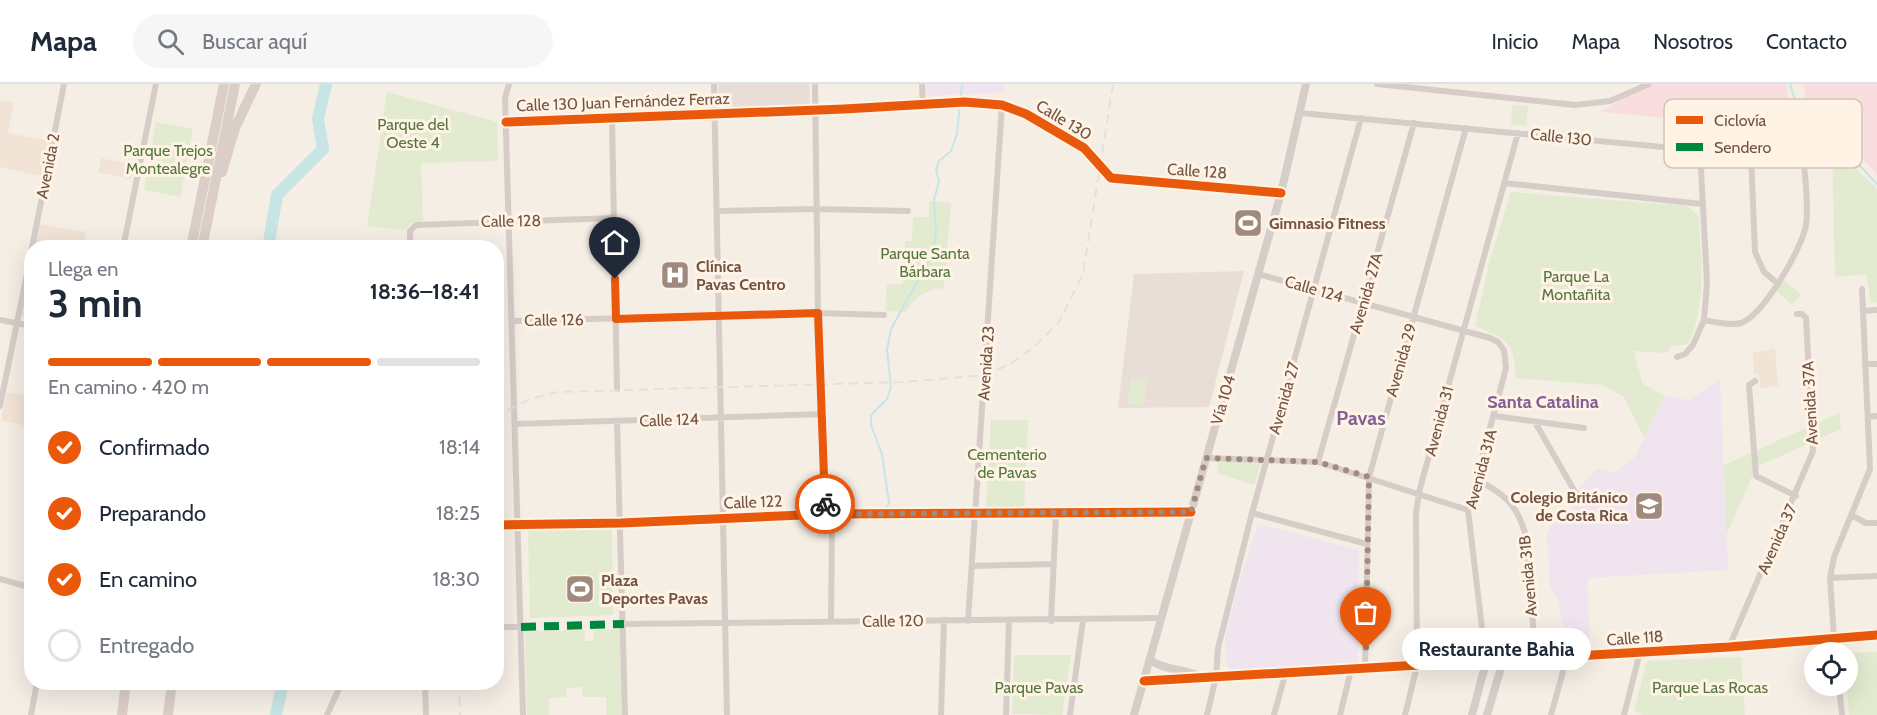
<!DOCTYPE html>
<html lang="es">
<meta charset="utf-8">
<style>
:root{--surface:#fff;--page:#f6f6f7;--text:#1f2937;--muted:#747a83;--line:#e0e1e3;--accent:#ea580c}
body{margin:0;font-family:Cabin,sans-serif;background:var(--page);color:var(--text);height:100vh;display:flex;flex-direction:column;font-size:22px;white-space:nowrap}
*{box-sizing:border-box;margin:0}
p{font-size:20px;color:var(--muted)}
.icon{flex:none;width:33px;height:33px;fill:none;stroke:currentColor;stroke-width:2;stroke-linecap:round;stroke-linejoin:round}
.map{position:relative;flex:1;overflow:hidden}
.drawer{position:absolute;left:24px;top:156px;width:480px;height:450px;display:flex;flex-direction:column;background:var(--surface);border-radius:24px;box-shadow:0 6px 24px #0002}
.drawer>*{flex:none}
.controls{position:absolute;left:1804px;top:558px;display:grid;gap:12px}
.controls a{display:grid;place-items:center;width:54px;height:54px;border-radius:50%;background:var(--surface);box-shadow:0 6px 24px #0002;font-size:30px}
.pin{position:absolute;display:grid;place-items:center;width:51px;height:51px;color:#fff;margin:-62px -26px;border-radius:50% 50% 50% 0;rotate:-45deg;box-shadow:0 0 6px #0007}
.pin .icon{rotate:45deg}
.courier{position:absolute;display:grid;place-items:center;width:60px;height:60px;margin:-30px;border:4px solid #ea580c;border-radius:50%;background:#fff;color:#222;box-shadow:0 2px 8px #0007}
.bubble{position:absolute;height:42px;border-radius:21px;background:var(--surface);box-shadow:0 6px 24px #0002;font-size:20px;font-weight:800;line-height:42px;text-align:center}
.head em{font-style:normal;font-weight:800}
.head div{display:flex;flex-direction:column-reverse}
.head{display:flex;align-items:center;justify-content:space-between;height:102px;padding:0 24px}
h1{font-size:39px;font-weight:800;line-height:45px}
.bar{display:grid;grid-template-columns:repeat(4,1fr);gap:9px 6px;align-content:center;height:72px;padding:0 24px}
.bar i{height:8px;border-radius:4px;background:var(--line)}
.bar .active{background:var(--accent)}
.bar p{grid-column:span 4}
ol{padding:0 24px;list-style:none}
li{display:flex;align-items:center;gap:18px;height:66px}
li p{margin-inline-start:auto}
li .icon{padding:6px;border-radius:50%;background:var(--accent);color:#fff;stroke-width:4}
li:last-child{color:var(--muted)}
li i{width:33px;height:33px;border:3px solid var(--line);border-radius:50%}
header{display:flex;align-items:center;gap:36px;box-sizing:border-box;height:84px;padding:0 30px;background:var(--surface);border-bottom:2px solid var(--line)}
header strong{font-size:28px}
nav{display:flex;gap:33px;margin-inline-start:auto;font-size:21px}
.search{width:420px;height:54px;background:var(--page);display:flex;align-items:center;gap:15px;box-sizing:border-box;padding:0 21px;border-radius:33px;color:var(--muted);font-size:22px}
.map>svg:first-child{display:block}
.residential{fill:#f1e3d5}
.industrial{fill:#e8ded7}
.education{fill:#f0e4ef}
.medical{fill:#f8dede}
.green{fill:#e2ebcf}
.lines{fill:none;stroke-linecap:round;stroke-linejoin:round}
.stream{stroke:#c7e5e5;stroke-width:2}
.river{stroke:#c7e5e5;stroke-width:12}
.minor{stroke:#d7cdc8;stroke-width:6}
.tertiary{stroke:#d7cdc8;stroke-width:8}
.secondary{stroke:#d7cdc8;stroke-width:8}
.trunk{stroke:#dbcec7;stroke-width:10}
.rail{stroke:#e3e0e2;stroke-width:2;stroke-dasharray:9 6;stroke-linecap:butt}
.quiet{stroke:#00873e;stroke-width:8;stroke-dasharray:15 8;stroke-linecap:butt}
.cycleway-casing{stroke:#fff3e5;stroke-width:13}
.cycleway{stroke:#e8590c;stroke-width:9}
.done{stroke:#a08a7e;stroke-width:6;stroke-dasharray:0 10.8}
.route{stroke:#ea580c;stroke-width:8}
.labels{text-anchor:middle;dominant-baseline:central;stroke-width:6;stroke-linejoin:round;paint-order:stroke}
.street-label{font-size:16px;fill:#725446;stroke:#fff3e5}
.park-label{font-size:16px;fill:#53783f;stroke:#fff3e5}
.poi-label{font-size:16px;font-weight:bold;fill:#725446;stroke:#fff3e5;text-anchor:start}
.neighbourhood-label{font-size:18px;font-weight:bold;fill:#816296;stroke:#fff3e5}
.quarter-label{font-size:20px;font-weight:bold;fill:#816296;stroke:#fff3e5}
.key{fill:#fff3e5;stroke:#d5c3b5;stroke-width:1.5}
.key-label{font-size:16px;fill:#725446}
</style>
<header>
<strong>Mapa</strong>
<div class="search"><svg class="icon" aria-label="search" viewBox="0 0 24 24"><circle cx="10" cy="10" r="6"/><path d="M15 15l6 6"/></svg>Buscar aquí</div>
<nav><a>Inicio</a><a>Mapa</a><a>Nosotros</a><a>Contacto</a></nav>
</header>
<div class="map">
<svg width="1877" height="631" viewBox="0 0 1877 631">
<rect width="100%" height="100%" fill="#f5eee5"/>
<path class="residential" d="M 0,16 L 14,19 L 8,49 L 48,57 L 42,92 L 0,83 Z
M 101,74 L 134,81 L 131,95 L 98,88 Z
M 40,140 L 86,148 L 83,163 L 36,163 Z
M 31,186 L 31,238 L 26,237 L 22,231 Z
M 1775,264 L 1778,302 L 1760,304 L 1759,290 L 1754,290 L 1753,269 Z
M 7,308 L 31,313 L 31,343 L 1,336 Z"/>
<path class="industrial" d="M 718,0 L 809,0 L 810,21 L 719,26 Z
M 1244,187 L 1209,323 L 1118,324 L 1134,190 Z"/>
<path class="education" d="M 926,0 L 1005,0 L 1004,8 L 927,12 Z
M 1720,295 L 1728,486 L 1588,494 L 1589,560 L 1568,562 L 1558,516 L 1550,503 L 1547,450 L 1553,438 L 1569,435 L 1577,408 L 1596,385 L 1615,388 L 1635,373 L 1664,312 L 1689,316 Z
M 1258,440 L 1359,466 L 1357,582 L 1234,589 L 1226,581 L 1225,555 L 1236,509 Z"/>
<path class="medical" d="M 1649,0 L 1786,0 L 1794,45 L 1599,28 Z
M 1803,0 L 1877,0 L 1877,91 L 1862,74 L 1835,55 L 1807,20 Z"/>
<path class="green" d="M 387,8 L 497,38 L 498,77 L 421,79 L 423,137 L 411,139 L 405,146 L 367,142 Z
M 1512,21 L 1528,22 L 1526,42 L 1511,41 Z
M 156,38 L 193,45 L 180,113 L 144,106 Z
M 1832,67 L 1844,72 L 1877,105 L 1877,218 L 1870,218 L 1867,190 L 1835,193 Z
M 1197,83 L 1214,88 L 1212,100 L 1201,100 L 1194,92 Z
M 1511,108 L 1687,122 L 1699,132 C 1701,177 1707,219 1688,260 L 1670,263 L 1667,269 L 1634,267 L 1642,299 L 1664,312 L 1644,354 L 1624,313 L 1603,301 L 1515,294 C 1516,258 1506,255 1475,242 L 1490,176 Z
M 929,117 L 951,119 L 944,204 C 927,205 914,213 906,228 L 885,227 L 887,200 L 903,200 L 905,157 L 912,157 L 913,133 L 929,133 Z
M 1783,196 L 1801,210 L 1792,221 L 1776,207 Z
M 1130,295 L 1146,296 L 1144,322 L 1128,320 Z
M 1839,329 L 1841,345 L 1756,383 L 1726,452 L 1724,381 Z
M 991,336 L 1028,336 L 1024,425 L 986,423 Z
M 1220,377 L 1261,379 L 1254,401 L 1217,389 Z
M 612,445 L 613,531 L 530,534 L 528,447 Z
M 31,462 L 32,462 L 31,499 L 24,497 Z
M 620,545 L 622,631 L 606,631 L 606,613 L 583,613 L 582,603 L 566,604 L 566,613 L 549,614 L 549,631 L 527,631 L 525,547 L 585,546 L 585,557 L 594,557 L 594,546 Z
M 1877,568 L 1877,631 L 1849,631 L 1847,602 L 1848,569 Z
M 1014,571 L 1071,571 L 1062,631 L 1012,630 Z
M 1741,573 L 1745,631 L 1643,631 L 1634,627 L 1647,577 Z"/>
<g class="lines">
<path class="stream" d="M 1790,0 L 1797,23 L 1829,58 L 1850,71 L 1877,100
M 885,426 L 889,419 L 882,370 L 871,341 L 871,331 L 887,315 L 891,303 L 887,266 L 891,245 L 932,171 L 936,149 L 934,116 L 939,97 L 936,86 L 939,77 L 951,67 L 957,50 L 962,0"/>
<path class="river" d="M 268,164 L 277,111 L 323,65 L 318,35 L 326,0
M 276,631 L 283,598"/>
<path class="minor" d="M 509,0 L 505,14 L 523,631
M 714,0 C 720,210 721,421 727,631
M 815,0 L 818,229 L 826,430 L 832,441 L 831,538
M 922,0 L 923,21
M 1377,0 L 1575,21 L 1610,17 L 1649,0
M 1300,29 L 1822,78
M 612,32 L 617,305
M 506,38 L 844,25 L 965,18 L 1002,21 L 1026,30 L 1084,64 L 1111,94 L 1281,109
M 1751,71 L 1755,168 L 1764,188 L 1778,200
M 1504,99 L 1702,120
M 719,127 L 816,125 L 908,127
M 32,164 L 64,0
M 123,164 L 156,0
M 410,164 L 410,147 L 416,141 L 614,134
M 1258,190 L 1490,254 L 1498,258 L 1504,266 L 1506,284 L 1468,426 L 1486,578
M 1863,227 L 1877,226
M 0,236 L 32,242
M 1704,236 C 1715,238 1730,242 1741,239 C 1763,231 1802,165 1806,141 C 1809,121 1805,97 1804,77
M 513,237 L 818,229 L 884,231
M 1677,273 L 1685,270 L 1693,261 L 1704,236 L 1707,199 L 1700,66
M 1865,280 L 1877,280
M 1755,297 L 1749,301 L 1756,392 L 1796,412
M 0,322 L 32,165
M 1495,332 L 1584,344
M 1868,333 L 1877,332
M 617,338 L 625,631
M 1535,338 L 1575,408 L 1584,415
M 516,340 L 822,330
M 1206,374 L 1318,378 L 1468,426
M 1318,378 L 1414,39
M 1477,396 C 1503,409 1517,420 1525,449 L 1536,575
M 1252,429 L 1367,460
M 1851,431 L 1866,439 L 1877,439
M 496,441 L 621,439 L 826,430 L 1191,428
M 972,482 L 1053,480
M 1830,494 L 1877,492
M 0,495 L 32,504
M 968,537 L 1002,21
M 1051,537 L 1056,430
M 624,540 L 1161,534
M 496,543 L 521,543
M 1729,563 L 1813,367 L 1806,234 L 1802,230 L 1797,230
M 1835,568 L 1830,494 L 1834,473 L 1870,385 L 1862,205
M 1503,577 L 1877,551
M 1365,586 L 1369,393 L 1466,44
M 425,598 L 426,631
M 1839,602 L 1842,631
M 31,631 L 37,598
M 327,631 L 342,598
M 941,631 L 944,536
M 1006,631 L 1009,537
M 1070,631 L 1083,536
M 1207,631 L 1216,593 L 1218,564 L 1252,429 L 1361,34
M 1274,631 L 1285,591
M 1340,631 L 1351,586
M 1405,631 L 1417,582 L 1416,430 L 1419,408 L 1518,49
M 1551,631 L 1567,573
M 1624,631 L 1640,568"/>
<path class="tertiary" d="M 1144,597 L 1503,577 L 1487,631
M 1472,631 L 1486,578"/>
<path class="secondary" d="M 1150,576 C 1167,588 1187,584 1202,594
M 1134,631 L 1281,109 L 1306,0"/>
<path class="trunk" d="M 222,88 L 235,44 L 256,0
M 191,164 L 224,0
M 202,164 L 235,0
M 122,631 L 126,598
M 168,631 L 172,598"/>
<path class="rail" d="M 496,336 C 515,319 534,313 558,308 L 903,298 L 985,291 L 1010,280 L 1034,263 L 1059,238 L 1083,190 L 1113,0
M 459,598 L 460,631"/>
<path class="quiet" d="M 521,543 L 624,540"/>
<g class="cycleway-casing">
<path id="cycleway" d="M 506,38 L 844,25 L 965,18 L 1002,21 L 1026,30 L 1084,64 L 1111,94 L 1281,109
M 496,441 L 621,439 L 826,430 L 1191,428
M 1144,597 L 1729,563 L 1877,551"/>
</g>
<use href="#cycleway" class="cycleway"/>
</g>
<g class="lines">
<path class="done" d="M 825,420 L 826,430 L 1191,428 L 1206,374 L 1318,378 L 1369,393 L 1366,565"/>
<path class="route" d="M 615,195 L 616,235 L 818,229 L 825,420"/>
</g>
<defs>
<g id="stadium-square" transform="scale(1.5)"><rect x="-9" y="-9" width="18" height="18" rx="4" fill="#a08a7e" stroke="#fff3e5"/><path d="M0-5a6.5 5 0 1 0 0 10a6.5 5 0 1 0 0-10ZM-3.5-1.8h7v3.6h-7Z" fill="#fff"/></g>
<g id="hospital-square" transform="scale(1.5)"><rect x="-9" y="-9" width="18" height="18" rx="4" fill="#a08a7e" stroke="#fff3e5"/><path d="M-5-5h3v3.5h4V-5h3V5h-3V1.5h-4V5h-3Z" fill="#fff"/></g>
<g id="school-square" transform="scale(1.5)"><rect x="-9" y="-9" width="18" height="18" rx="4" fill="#a08a7e" stroke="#fff3e5"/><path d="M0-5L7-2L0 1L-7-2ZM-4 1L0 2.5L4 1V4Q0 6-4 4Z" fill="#fff"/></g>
</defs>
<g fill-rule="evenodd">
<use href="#stadium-square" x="1248" y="139"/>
<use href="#hospital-square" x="675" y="191"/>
<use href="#school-square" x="1649" y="422"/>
<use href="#stadium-square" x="580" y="505"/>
</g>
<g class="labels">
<g class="street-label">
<text transform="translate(623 18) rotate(-2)">Calle 130 Juan Fernández Ferraz</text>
<text transform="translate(1064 36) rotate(31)">Calle 130</text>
<text transform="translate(1561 53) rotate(6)">Calle 130</text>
<text transform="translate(48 82) rotate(-79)">Avenida 2</text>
<text transform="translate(1197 87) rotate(4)">Calle 128</text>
<text transform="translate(511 137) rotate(-1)">Calle 128</text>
<text transform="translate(1314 205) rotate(16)">Calle 124</text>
<text transform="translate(1366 209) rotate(-74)">Avenida 27A</text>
<text transform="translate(554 236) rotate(-1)">Calle 126</text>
<text transform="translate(1401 276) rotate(-74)">Avenida 29</text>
<text transform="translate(986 279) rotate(-86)">Avenida 23</text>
<text transform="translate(1284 314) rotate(-74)">Avenida 27</text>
<text transform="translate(1223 316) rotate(-74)">Vía 104</text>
<text transform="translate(1810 319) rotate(-93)">Avenida 37A</text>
<text transform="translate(669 336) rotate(-2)">Calle 124</text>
<text transform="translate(1439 337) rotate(-75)">Avenida 31</text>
<text transform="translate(1481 385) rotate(-75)">Avenida 31A</text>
<text transform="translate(753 418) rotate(-2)">Calle 122</text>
<text transform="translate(1777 455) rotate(-66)">Avenida 37</text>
<text transform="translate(1528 492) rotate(-95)">Avenida 31B</text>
<text transform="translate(893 537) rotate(-1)">Calle 120</text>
<text transform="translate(1635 554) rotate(-4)">Calle 118</text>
</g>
<g class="park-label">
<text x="413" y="40">Parque del<tspan x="413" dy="18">Oeste 4</tspan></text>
<text x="168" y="66">Parque Trejos<tspan x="168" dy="18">Montealegre</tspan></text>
<text x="925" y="169">Parque Santa<tspan x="925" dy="18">Bárbara</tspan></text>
<text x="1576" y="192">Parque La<tspan x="1576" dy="18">Montañita</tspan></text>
<text x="1007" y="370">Cementerio<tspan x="1007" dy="18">de Pavas</tspan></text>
<text x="1039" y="603">Parque Pavas</text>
<text x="1710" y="603">Parque Las Rocas</text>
</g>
<g class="poi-label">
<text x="1269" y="139">Gimnasio Fitness</text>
<text x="696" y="182">Clínica<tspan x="696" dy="18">Pavas Centro</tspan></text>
<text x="1628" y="413" text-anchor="end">Colegio Británico<tspan x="1628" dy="18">de Costa Rica</tspan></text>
<text x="601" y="496">Plaza<tspan x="601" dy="18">Deportes Pavas</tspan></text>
</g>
<g class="neighbourhood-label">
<text x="1543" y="318">Santa Catalina</text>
</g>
<g class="quarter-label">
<text x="1361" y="334">Pavas</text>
</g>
</g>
<rect x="1664" y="15" width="198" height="69" rx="9" class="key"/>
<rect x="1676" y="32" width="27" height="8" fill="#e8590c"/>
<rect x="1676" y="59" width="27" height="8" fill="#00873e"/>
<g class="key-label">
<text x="1714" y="42">Ciclovía</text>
<text x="1714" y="69">Sendero</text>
</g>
</svg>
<div class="controls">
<a><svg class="icon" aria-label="locate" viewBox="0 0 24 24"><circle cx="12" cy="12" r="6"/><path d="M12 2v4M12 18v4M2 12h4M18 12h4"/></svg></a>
</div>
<div class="pin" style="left:1366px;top:565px;background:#ea580c"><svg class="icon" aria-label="bag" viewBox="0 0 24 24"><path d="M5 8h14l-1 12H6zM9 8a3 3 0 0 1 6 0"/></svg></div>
<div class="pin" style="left:615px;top:195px;background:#1f2937"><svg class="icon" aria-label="home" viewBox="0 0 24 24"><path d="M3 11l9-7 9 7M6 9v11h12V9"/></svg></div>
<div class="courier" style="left:825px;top:420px"><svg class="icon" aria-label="bike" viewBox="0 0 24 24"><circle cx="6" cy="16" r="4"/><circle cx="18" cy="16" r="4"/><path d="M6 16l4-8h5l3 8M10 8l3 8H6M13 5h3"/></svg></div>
<div class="bubble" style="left:1402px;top:544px;width:189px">Restaurante Bahia</div>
<section class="drawer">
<div class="head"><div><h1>3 min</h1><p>Llega en</p></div><em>18:36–18:41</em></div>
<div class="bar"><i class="active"></i><i class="active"></i><i class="active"></i><i></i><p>En camino · 420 m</p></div>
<ol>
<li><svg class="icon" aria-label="check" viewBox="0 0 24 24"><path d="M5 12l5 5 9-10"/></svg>Confirmado<p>18:14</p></li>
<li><svg class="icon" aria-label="check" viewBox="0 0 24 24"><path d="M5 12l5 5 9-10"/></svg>Preparando<p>18:25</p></li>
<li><svg class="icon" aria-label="check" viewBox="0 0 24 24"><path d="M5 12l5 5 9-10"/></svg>En camino<p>18:30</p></li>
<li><i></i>Entregado</li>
</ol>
</section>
</div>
